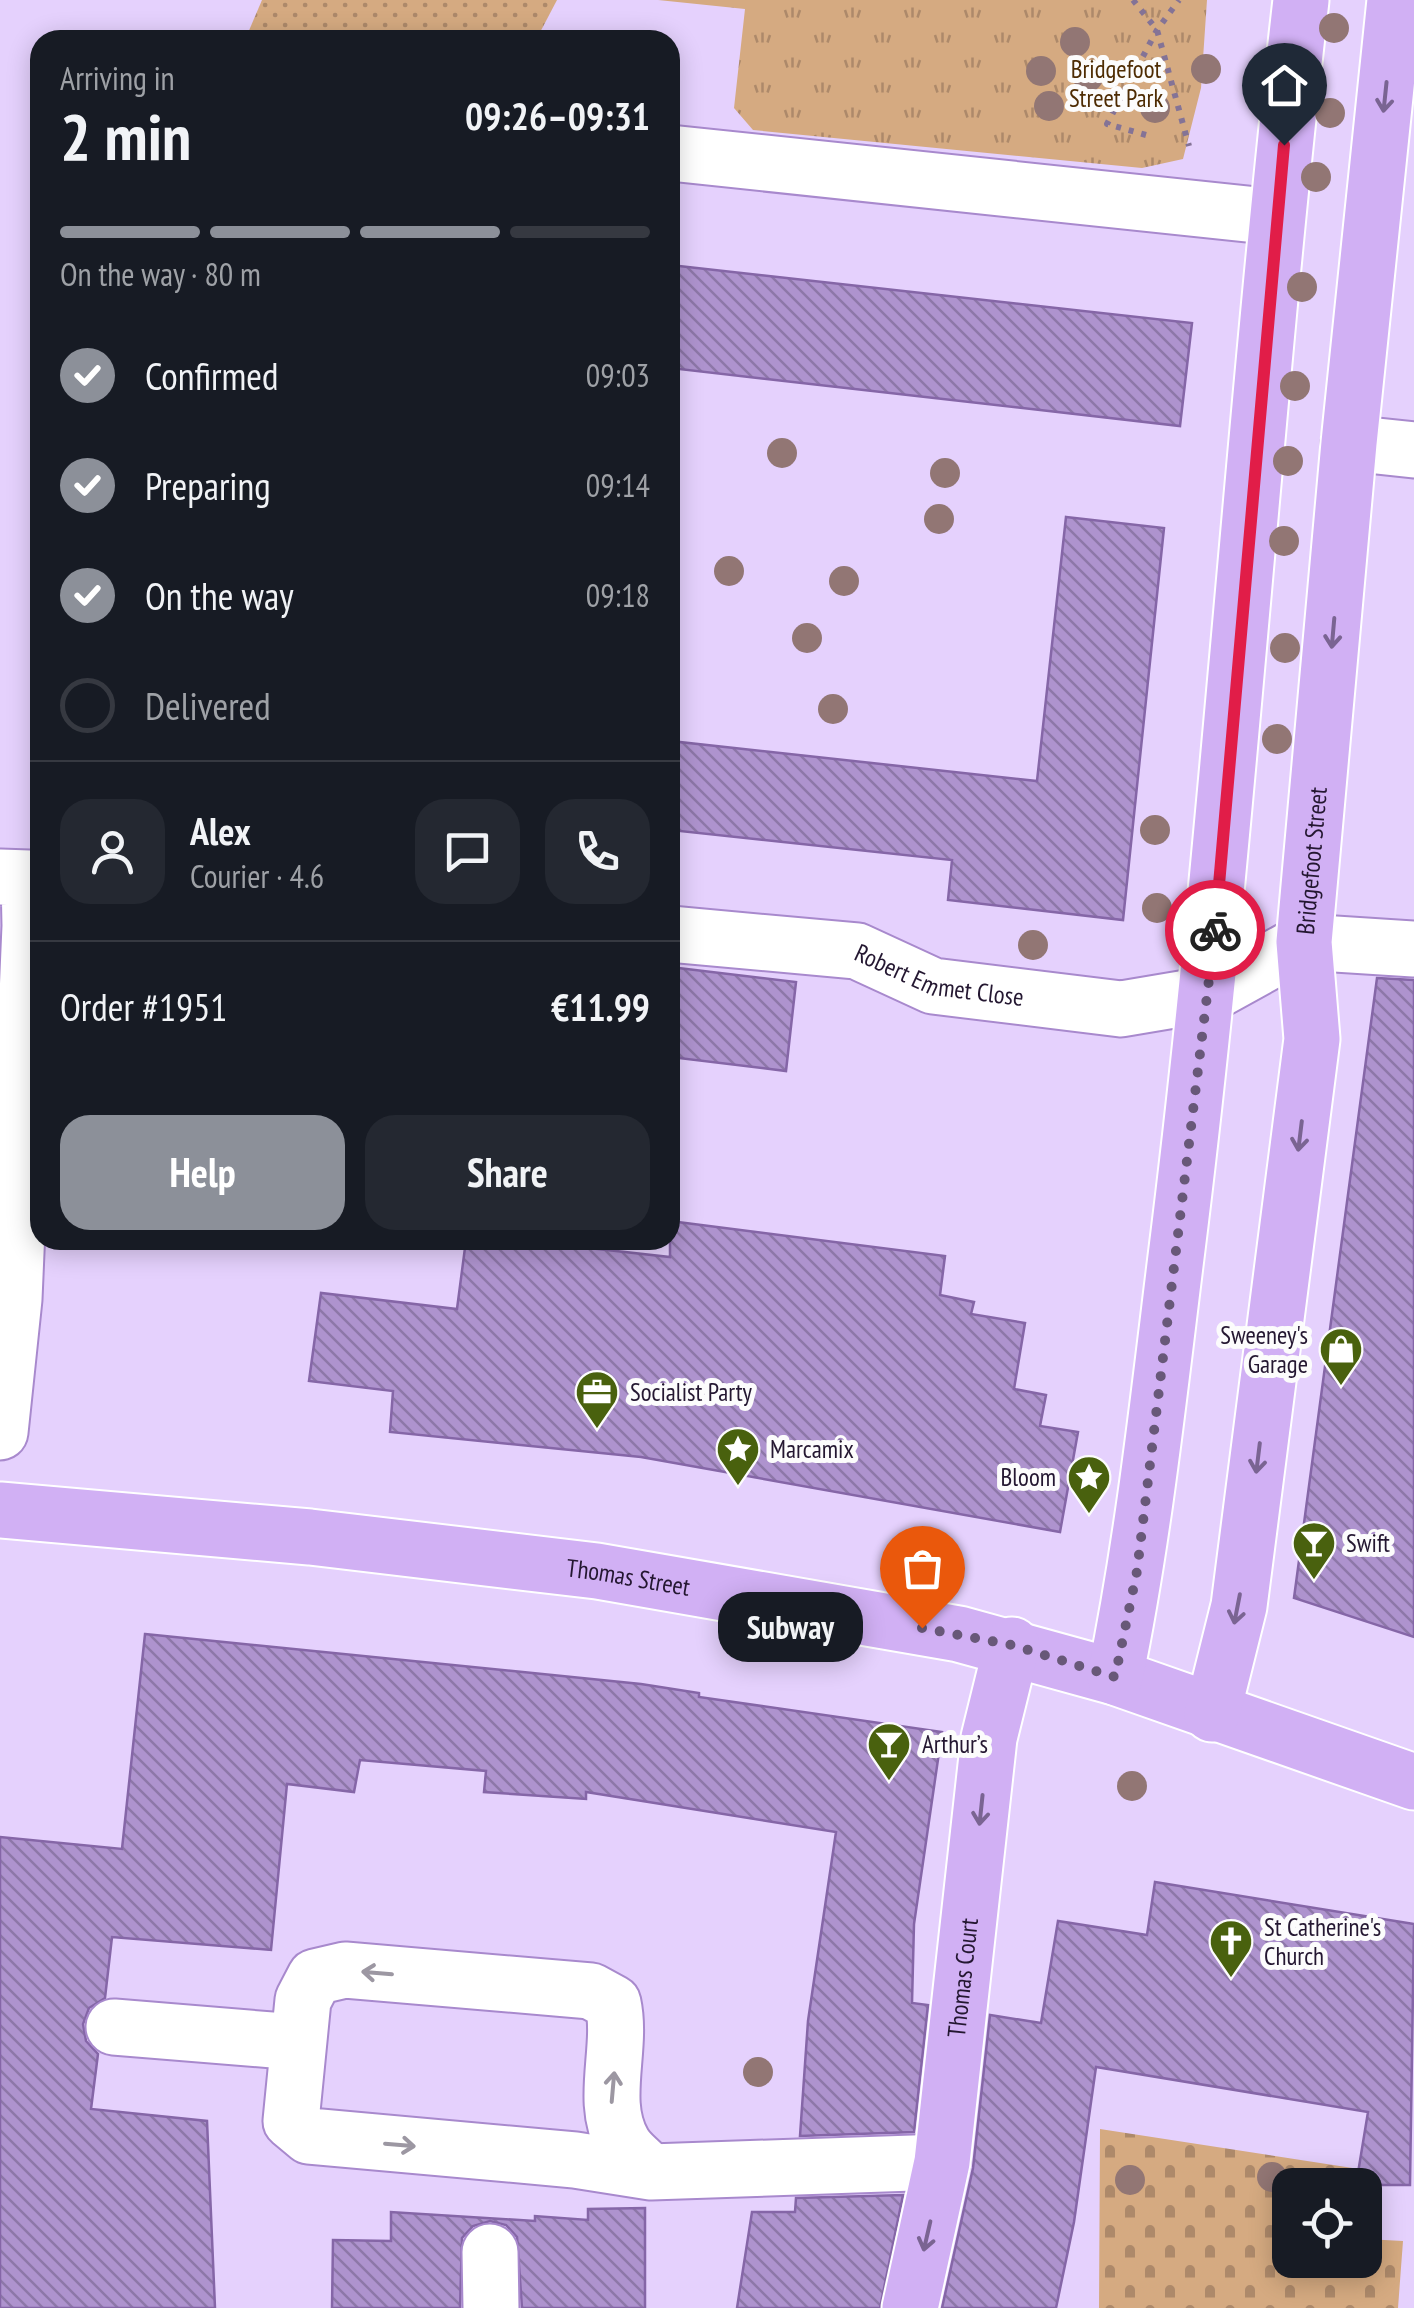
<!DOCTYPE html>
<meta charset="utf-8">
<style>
:root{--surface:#171b24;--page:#242831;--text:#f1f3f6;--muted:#9ea1a6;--line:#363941;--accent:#8c9099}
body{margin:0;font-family:"PT Sans Narrow",sans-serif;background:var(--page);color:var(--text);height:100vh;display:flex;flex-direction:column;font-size:38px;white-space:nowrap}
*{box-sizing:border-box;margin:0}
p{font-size:32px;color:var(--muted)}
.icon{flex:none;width:55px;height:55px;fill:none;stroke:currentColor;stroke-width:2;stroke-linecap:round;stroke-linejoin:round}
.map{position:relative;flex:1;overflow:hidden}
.details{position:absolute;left:30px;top:30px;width:650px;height:1220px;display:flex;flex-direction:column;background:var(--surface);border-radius:30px;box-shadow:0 5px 25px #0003}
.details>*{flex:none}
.buttons{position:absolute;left:1272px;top:2168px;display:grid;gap:20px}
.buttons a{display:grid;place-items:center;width:110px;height:110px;border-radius:20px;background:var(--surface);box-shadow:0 5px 25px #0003;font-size:50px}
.pin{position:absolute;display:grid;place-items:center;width:85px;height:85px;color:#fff;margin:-102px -42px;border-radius:50% 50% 50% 0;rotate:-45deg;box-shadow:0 0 10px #0007}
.pin .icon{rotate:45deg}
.courier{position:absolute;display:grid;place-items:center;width:100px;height:100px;margin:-50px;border:8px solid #e11d48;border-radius:50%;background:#fff;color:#222;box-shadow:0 2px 12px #0007}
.bubble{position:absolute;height:70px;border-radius:30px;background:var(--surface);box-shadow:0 5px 25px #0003;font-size:32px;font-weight:700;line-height:70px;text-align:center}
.overview em{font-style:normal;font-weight:700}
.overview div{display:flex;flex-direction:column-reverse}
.overview{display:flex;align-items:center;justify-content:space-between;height:170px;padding:0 30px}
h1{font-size:65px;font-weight:700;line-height:75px}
.bar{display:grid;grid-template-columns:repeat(4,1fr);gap:15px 10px;align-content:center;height:120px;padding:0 30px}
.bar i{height:12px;border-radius:8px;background:var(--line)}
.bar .active{background:var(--accent)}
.bar p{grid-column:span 4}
.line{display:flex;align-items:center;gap:25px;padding:0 30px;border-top:2px solid var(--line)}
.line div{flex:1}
.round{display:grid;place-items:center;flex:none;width:105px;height:105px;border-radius:30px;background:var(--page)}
ol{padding:0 30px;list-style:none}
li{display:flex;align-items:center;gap:30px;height:110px}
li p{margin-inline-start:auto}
li .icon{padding:10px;border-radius:50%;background:var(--accent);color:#fff;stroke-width:4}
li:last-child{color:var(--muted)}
li i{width:55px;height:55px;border:5px solid var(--line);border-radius:50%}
.cta{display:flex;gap:20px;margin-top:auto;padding:20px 30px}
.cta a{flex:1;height:115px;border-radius:30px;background:var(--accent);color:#fff;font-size:40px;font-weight:700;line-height:115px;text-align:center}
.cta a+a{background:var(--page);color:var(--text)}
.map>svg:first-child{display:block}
.grass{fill:url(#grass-dots)}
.cemetery{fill:url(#cemetery-stones)}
.park{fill:url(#park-tufts)}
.building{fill:url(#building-back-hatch);stroke:#8566a7;stroke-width:2.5}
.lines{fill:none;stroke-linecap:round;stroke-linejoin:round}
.minor-casing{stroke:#a889cd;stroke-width:59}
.major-casing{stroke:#fff;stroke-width:59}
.path{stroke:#847396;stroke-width:6;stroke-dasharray:5 8;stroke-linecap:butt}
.minor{stroke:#fff;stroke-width:55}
.major{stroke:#d1b0f4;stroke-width:55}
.tree{fill:#927674}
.oneway{stroke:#7a6492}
.oneway2{stroke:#9c97a2}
.done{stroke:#685878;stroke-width:10;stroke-dasharray:0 18}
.route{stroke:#e11d48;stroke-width:12}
.labels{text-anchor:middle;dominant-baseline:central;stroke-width:10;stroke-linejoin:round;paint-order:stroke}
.park-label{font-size:25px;fill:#4e2c03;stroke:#fcfcfc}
.street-label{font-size:25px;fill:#241731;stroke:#fcfcfc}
.poi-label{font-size:25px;fill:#241731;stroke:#fcfcfc;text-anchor:start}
</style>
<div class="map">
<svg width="1414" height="2308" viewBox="0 0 1414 2308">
<defs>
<pattern id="grass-dots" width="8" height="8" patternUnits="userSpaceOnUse" patternTransform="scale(2.5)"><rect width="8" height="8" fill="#d5aa81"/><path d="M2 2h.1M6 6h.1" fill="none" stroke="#ad896a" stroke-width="1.8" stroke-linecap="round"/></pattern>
<pattern id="cemetery-stones" width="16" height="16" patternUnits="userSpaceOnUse" patternTransform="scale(2.5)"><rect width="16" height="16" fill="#d5aa81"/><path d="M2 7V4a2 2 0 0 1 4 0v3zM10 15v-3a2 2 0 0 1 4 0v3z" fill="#ad896a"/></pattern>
<pattern id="park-tufts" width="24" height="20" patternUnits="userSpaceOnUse" patternTransform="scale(2.5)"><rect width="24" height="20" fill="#d5aa81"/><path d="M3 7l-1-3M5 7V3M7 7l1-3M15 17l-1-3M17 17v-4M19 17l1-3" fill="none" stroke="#ad896a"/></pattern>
<pattern id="building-back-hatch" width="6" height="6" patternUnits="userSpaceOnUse" patternTransform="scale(2.5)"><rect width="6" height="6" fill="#ae93ce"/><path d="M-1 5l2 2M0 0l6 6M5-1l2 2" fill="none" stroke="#8d77a8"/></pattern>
</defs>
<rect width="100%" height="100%" fill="#e5d1fd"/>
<path class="grass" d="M 262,0 L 557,0 L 536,40 L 245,40 Z"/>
<path class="cemetery" d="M 1100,2129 L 1359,2169 L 1356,2185 L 1290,2185 L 1290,2260 L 1365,2260 L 1365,2239 L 1403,2241 L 1398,2308 L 1099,2308 Z"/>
<path class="park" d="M 658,0 L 1207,0 L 1201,88 L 1183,159 L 1142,168 L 753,130 L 734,108 L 745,9 Z"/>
<path class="building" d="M 670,265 L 1192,323 L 1180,426 L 670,368 Z
M 1066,517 L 1164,528 L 1123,920 L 948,900 L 952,860 L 670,830 L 670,741 L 1037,781 Z
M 670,967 L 796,982 L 786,1071 L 670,1057 Z
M 1377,978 L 1414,980 L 1414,1637 L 1294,1598 Z
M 670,1221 L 945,1256 L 940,1295 L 974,1302 L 971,1314 L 1025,1323 L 1014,1389 L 1046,1395 L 1040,1426 L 1078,1432 L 1060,1532 L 641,1457 L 390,1432 L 393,1391 L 309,1381 L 321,1293 L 457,1309 L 466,1240 L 518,1240 L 670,1257 Z
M 145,1634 L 641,1684 L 699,1693 L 699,1697 L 942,1732 L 914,1924 L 912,2003 L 928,2005 L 914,2132 L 800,2136 L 808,2021 L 836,1832 L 586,1792 L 586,1799 L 484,1792 L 486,1771 L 360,1760 L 354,1792 L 287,1784 L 271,1950 L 112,1937 L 105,1998 L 89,2008 L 83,2024 L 86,2041 L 98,2054 L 91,2109 L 207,2121 L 215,2308 L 0,2308 L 0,1837 L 122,1849 Z
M 1155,1882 L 1414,1924 L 1410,2185 L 1356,2185 L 1368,2112 L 1096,2067 L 1074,2222 L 1056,2308 L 942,2308 L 973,2168 L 990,2015 L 1041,2023 L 1058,1921 L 1147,1935 Z
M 903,2195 L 880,2308 L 737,2308 L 752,2212 L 795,2212 L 796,2198 Z
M 645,2208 L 645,2308 L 522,2308 L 517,2237 L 506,2225 L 490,2221 L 473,2226 L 462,2238 L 460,2308 L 332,2308 L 333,2240 L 391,2241 L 391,2212 L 535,2221 L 535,2216 L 588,2220 L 588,2209 Z"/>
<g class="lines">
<g class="minor-casing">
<g id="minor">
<path d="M 670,153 L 1276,217"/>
<path d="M 1349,443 L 1414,450"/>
<path d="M 0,877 L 29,878 L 30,926 L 14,1299 L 0,1432"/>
<path id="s1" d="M 670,934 L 857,951 L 933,986 L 1121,1009 L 1210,994 L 1304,942 L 1414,949"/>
<path d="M 114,2027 L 297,2042"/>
<path d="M 651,2172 C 642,2163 629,2154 623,2143 C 599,2101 623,2049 613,2003 L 591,1991 L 345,1970 L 315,1977 L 303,2000 L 291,2121 L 309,2136 L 575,2160 L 651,2172 L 942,2162"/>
<path d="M 490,2252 L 491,2308"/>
</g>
</g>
<g class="major-casing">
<g id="major">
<path id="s2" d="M 0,1510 L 310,1537 L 597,1571 L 959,1634 L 1115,1677 L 1414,1782"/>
<path d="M 1115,1677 C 1144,1536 1159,1393 1177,1249 C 1229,834 1253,416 1301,0"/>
<path id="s3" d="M 1212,1714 L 1239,1606 L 1312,1039 L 1304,942 L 1349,443 L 1395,0"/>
<path id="s4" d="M 910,2308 L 942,2162 L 989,1738 L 1012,1645"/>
</g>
</g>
<path class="path" d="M 1133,0 L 1157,30 L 1189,146
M 1146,135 L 1107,124 L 1157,30 L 1179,0"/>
<use href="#minor" class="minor"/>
<use href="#major" class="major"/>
</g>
<g class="tree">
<circle cx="1334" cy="28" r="15"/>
<circle cx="1075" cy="42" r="15"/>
<circle cx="1206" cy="69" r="15"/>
<circle cx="1041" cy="71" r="15"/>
<circle cx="1088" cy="77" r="15"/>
<circle cx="1049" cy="106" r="15"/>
<circle cx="1155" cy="108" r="15"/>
<circle cx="1330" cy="113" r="15"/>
<circle cx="1316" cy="177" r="15"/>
<circle cx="1302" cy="287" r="15"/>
<circle cx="1295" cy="386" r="15"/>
<circle cx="782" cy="453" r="15"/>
<circle cx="1288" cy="461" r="15"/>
<circle cx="945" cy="473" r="15"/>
<circle cx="939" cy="519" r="15"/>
<circle cx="1284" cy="541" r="15"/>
<circle cx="729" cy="571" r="15"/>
<circle cx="844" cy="581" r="15"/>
<circle cx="807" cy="638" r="15"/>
<circle cx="1285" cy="648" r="15"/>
<circle cx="833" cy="709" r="15"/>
<circle cx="1277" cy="739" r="15"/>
<circle cx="1155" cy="830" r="15"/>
<circle cx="1157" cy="908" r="15"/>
<circle cx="1033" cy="945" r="15"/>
<circle cx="1132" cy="1786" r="15"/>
<circle cx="758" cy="2072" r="15"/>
<circle cx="1272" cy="2177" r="15"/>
<circle cx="1130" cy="2180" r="15"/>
</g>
<defs><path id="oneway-shaft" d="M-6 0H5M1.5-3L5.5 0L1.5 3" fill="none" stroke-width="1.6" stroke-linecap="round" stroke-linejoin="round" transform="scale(2.5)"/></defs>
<g class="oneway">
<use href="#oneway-shaft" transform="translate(1385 97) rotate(96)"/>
<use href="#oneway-shaft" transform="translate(1333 633) rotate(95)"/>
<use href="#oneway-shaft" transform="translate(1300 1136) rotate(97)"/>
<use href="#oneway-shaft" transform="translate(1258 1458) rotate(97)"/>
<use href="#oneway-shaft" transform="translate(1237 1609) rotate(101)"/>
<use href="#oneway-shaft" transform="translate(981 1810) rotate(96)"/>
<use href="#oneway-shaft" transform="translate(927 2236) rotate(103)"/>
</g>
<g class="oneway2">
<use href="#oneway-shaft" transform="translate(377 1973) rotate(-175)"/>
<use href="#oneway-shaft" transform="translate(613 2087) rotate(-85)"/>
<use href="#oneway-shaft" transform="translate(400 2145) rotate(5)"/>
</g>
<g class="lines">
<path class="done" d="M 922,1628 L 1012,1645 L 1115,1677 L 1137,1571 L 1215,930"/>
<path class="route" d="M 1215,930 L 1284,145"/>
</g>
<defs>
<g id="shop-pin" transform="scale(2.25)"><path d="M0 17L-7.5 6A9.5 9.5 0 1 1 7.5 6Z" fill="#49610e" stroke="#fcfcfc"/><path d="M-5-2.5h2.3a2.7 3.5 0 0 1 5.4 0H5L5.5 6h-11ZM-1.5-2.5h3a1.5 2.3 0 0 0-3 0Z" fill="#fff"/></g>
<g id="office-pin" transform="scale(2.25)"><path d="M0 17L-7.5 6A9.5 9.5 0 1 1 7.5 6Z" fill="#49610e" stroke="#fcfcfc"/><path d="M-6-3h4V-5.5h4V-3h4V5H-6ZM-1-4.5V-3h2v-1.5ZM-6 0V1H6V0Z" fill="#fff"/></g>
<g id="sight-pin" transform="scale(2.25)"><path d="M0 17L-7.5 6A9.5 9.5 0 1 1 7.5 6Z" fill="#49610e" stroke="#fcfcfc"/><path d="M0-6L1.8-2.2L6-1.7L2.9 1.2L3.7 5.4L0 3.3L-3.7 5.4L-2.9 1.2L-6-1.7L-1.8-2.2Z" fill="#fff"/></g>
<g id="bar-pin" transform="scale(2.25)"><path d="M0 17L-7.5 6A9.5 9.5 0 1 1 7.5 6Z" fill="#49610e" stroke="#fcfcfc"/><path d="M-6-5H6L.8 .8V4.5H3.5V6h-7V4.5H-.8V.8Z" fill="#fff"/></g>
<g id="church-pin" transform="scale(2.25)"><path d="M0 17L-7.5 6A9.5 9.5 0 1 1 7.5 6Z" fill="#49610e" stroke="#fcfcfc"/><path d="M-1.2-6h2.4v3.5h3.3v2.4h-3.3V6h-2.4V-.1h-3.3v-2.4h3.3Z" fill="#fff"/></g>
</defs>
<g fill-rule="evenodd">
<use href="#shop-pin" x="1341" y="1349"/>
<use href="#office-pin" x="597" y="1392"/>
<use href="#sight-pin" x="738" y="1449"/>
<use href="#sight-pin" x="1089" y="1477"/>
<use href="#bar-pin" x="1314" y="1543"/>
<use href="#bar-pin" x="889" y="1744"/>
<use href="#church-pin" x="1231" y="1941"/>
</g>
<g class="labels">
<g class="park-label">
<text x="1116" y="69">Bridgefoot<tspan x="1116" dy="29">Street Park</tspan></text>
</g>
<g class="street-label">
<text stroke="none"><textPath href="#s3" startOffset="862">Bridgefoot Street</textPath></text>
<text stroke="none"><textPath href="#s1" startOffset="275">Robert Emmet Close</textPath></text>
<text stroke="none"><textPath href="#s2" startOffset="632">Thomas Street</textPath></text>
<text stroke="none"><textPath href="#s4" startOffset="335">Thomas Court</textPath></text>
</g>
<g class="poi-label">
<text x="1308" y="1335" text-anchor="end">Sweeney's<tspan x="1308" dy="29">Garage</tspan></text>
<text x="630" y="1392">Socialist Party</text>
<text x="770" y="1449">Marcamix</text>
<text x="1056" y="1477" text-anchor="end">Bloom</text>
<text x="1346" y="1543">Swift</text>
<text x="922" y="1744">Arthur’s</text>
<text x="1264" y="1927">St Catherine's<tspan x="1264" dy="29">Church</tspan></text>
</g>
</g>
</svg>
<div class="buttons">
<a><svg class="icon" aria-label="locate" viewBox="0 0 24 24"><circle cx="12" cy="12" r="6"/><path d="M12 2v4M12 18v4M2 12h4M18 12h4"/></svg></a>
</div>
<div class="pin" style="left:922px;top:1628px;background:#ea580c"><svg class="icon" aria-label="bag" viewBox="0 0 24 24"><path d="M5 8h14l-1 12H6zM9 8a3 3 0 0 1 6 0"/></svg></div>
<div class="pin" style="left:1284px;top:145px;background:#1f2937"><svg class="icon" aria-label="home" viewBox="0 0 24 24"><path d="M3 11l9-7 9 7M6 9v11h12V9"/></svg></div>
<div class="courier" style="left:1215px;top:930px"><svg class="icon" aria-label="bike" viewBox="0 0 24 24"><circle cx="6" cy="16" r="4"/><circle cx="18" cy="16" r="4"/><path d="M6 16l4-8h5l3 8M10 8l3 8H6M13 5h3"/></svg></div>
<div class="bubble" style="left:718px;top:1592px;width:145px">Subway</div>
<section class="details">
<div class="overview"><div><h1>2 min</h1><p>Arriving in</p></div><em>09:26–09:31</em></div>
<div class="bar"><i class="active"></i><i class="active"></i><i class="active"></i><i></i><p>On the way · 80 m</p></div>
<ol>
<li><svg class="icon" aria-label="check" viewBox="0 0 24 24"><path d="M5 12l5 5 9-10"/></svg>Confirmed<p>09:03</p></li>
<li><svg class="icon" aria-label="check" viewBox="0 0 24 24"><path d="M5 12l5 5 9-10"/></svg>Preparing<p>09:14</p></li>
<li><svg class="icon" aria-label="check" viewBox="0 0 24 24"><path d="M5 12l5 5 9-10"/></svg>On the way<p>09:18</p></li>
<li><i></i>Delivered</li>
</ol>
<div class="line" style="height:180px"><a class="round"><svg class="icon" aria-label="person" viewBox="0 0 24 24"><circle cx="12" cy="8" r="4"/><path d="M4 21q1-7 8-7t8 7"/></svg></a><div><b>Alex</b><p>Courier · 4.6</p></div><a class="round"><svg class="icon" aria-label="chat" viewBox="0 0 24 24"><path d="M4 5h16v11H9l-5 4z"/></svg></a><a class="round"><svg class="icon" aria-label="phone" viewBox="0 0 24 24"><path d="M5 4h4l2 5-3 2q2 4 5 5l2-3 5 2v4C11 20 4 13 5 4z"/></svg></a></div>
<div class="line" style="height:130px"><div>Order #1951</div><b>€11.99</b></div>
<div class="cta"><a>Help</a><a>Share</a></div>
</section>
</div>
